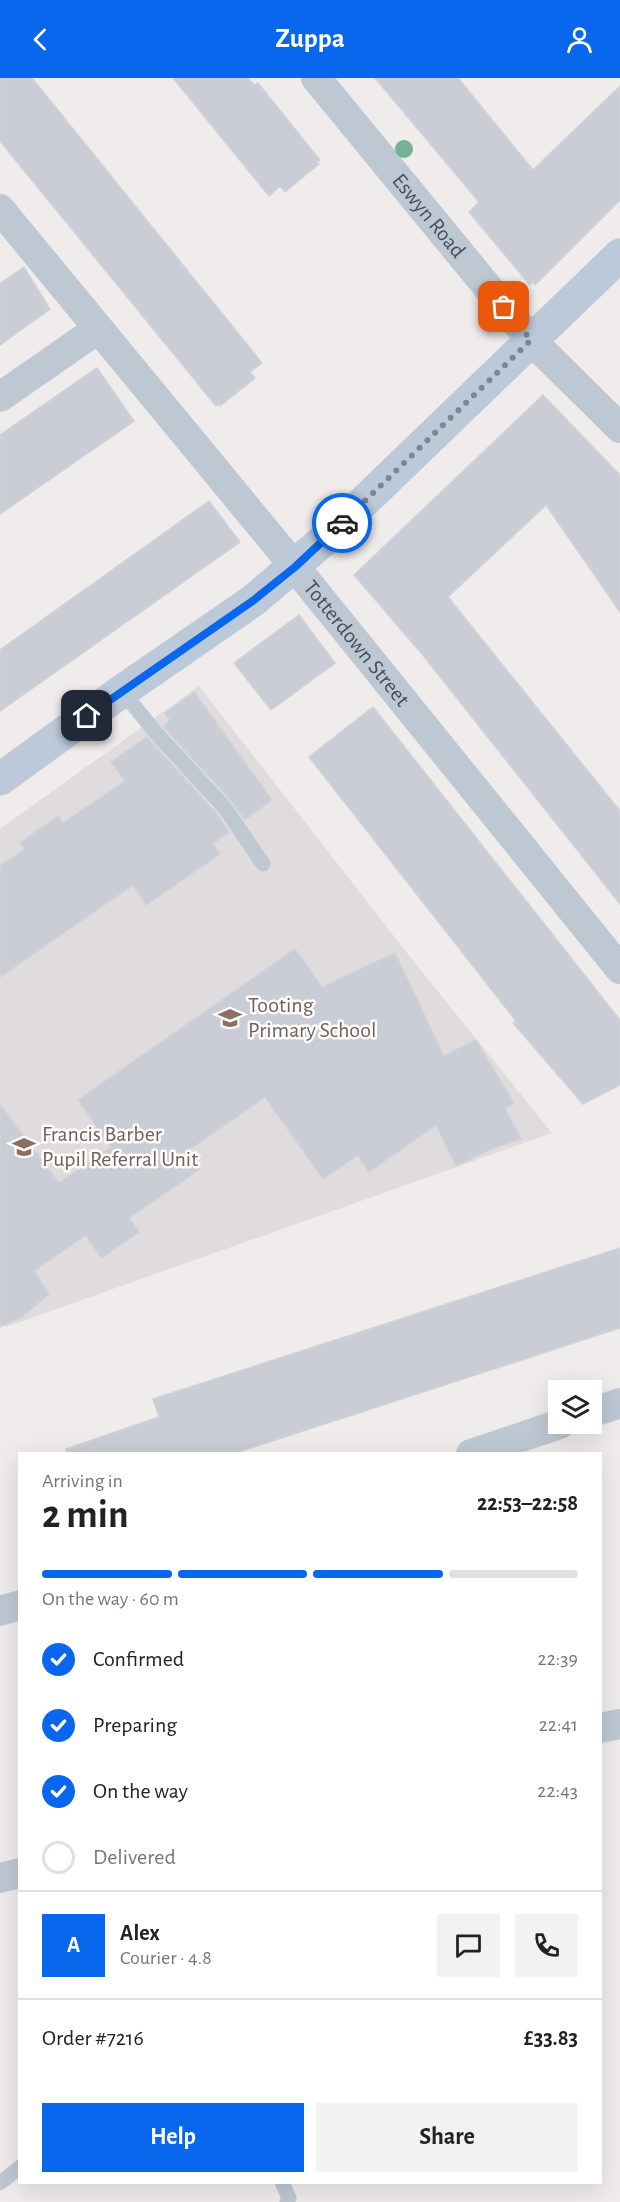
<!DOCTYPE html>
<meta charset="utf-8">
<style>
:root{--surface:#fff;--page:#f2f2f2;--text:#222;--muted:#767676;--line:#e0e0e0;--accent:#0867ec}
body{margin:0;font-family:"Alegreya Sans",sans-serif;background:var(--page);color:var(--text);height:100vh;display:flex;flex-direction:column;font-size:22px;white-space:nowrap}
*{box-sizing:border-box;margin:0}
p{font-size:20px;color:var(--muted)}
.icon{flex:none;width:33px;height:33px;fill:none;stroke:currentColor;stroke-width:2;stroke-linecap:round;stroke-linejoin:round}
.map{position:relative;flex:1;overflow:hidden}
.panel{position:absolute;left:18px;top:1374px;width:584px;height:732px;display:flex;flex-direction:column;background:var(--surface);border-radius:0px;box-shadow:0 6px 24px #0002}
.panel>*{flex:none}
.buttons{position:absolute;left:548px;top:1302px;display:grid;gap:12px}
.buttons a{display:grid;place-items:center;width:54px;height:54px;border-radius:0px;background:var(--surface);box-shadow:0 6px 24px #0002;font-size:30px}
.pin{position:absolute;display:grid;place-items:center;width:51px;height:51px;color:#fff;margin:-26px;border-radius:12px;box-shadow:0 3px 9px #0006}
.courier{position:absolute;display:grid;place-items:center;width:60px;height:60px;margin:-30px;border:4px solid #0867ec;border-radius:50%;background:#fff;color:#222;box-shadow:0 2px 8px #0007}
.headline em{font-style:normal;font-weight:700}
.headline div{display:flex;flex-direction:column-reverse}
.headline{display:flex;align-items:center;justify-content:space-between;height:102px;padding:0 24px}
h1{font-size:39px;font-weight:700;line-height:45px}
.bar{display:grid;grid-template-columns:repeat(4,1fr);gap:9px 6px;align-content:center;height:72px;padding:0 24px}
.bar i{height:8px;border-radius:4px;background:var(--line)}
.bar .current{background:var(--accent)}
.bar p{grid-column:span 4}
.line{display:flex;align-items:center;gap:15px;padding:0 24px;border-top:2px solid var(--line)}
.line div{flex:1}
.round{display:grid;place-items:center;flex:none;width:63px;height:63px;border-radius:0px;background:var(--page)}
ol{padding:0 24px;list-style:none}
li{display:flex;align-items:center;gap:18px;height:66px}
li p{margin-inline-start:auto}
li .icon{padding:6px;border-radius:50%;background:var(--accent);color:#fff;stroke-width:4}
li:last-child{color:var(--muted)}
li i{width:33px;height:33px;border:3px solid var(--line);border-radius:50%}
.action{display:flex;gap:12px;margin-top:auto;padding:12px 24px}
.action a{flex:1;height:69px;border-radius:0px;background:var(--accent);color:#fff;font-size:24px;font-weight:700;line-height:69px;text-align:center}
.action a+a{background:var(--page);color:var(--text)}
header{display:flex;justify-content:space-between;align-items:center;height:78px;padding:0 24px;background:var(--accent);color:#fff;font-size:27px;font-weight:700}
.map>svg:first-child{display:block}
.education{fill:#e0dcdd}
.building{fill:#cacdd5;stroke:#cfd2d9;stroke-width:1.5}
.lines{fill:none;stroke-linecap:round;stroke-linejoin:round}
.lane{stroke:#bdc8d3;stroke-width:15}
.street{stroke:#bdc8d3;stroke-width:30}
.secondary{stroke:#bcc9d8;stroke-width:33}
.tree{fill:#73b292}
.done{stroke:#7f868d;stroke-width:6;stroke-dasharray:0 10.8}
.route{stroke:#0867ec;stroke-width:8}
.labels{text-anchor:middle;dominant-baseline:central;stroke-width:5;stroke-linejoin:round;paint-order:stroke}
.street-label{font-size:22px;fill:#434f5b;stroke:#fff}
.education-label{font-size:22px;fill:#785e54;stroke:#fff;text-anchor:start}
</style>
<header><svg class="icon" aria-label="back" viewBox="0 0 24 24"><path d="M15 5l-7 7 7 7"/></svg>Zuppa<svg class="icon" aria-label="person" viewBox="0 0 24 24"><circle cx="12" cy="8" r="4"/><path d="M4 21q1-7 8-7t8 7"/></svg></header>
<div class="map">
<svg width="620" height="2124" viewBox="0 0 620 2124">
<rect width="100%" height="100%" fill="#efeceb"/>
<path class="education" d="M 199,608 L 411,880 L 552,1055 L 6,1249 L 0,1241 L 0,751 Z"/>
<path class="building" d="M 0,0 L 32,0 L 262,285 L 250,294 L 255,300 L 220,328 L 219,326 L 216,328 L 0,63 Z
M 173,0 L 247,0 L 255,7 L 258,5 L 320,82 L 317,84 L 319,86 L 285,114 L 280,108 L 269,118 Z
M 375,0 L 458,0 L 533,92 L 620,8 L 620,122 L 535,207 L 532,204 L 530,207 L 469,134 L 479,124 Z
M 24,189 L 50,231 L 0,267 L 0,206 Z
M 97,290 L 134,343 L 0,436 L 0,357 Z
M 543,317 L 620,397 L 620,534 L 546,427 L 448,519 L 620,733 L 620,826 L 422,576 L 354,497 Z
M 209,423 L 240,464 L 0,633 L 0,572 Z
M 299,537 L 335,585 L 271,632 L 234,585 Z
M 194,614 L 272,722 L 245,742 L 232,724 L 163,648 L 170,642 L 165,635 Z
M 373,629 L 620,942 L 620,1007 L 583,1026 L 513,945 L 516,943 L 309,679 Z
M 147,659 L 217,736 L 229,754 L 213,766 L 220,776 L 146,827 L 133,807 L 0,899 L 0,788 L 25,771 L 20,765 L 58,738 L 63,745 L 125,703 L 111,684 Z
M 295,871 L 322,909 L 395,875 L 444,978 L 476,962 L 514,1025 L 505,1031 L 521,1061 L 491,1071 L 456,1088 L 436,1047 L 369,1094 L 358,1077 L 323,1101 L 265,1019 L 186,1074 L 199,1092 L 129,1140 L 139,1154 L 101,1180 L 86,1157 L 34,1193 L 49,1216 L 23,1238 L 0,1249 L 0,1027 L 59,1105 L 111,1069 L 78,1022 Z
M 620,1170 L 620,1250 L 232,1376 L 67,1376 L 66,1371 L 159,1339 L 153,1321 Z"/>
<g class="lines">
<path class="lane" d="M 122,613 L 156,655 L 225,730 L 263,786
M 282,2104 L 289,2120 L 287,2124
M 0,2105 L 20,2089"/>
<g class="street">
<path id="s1" d="M 316,0 L 531,262 L 620,350"/>
<path id="s2" d="M 0,131 L 295,489 L 620,891"/>
<path d="M 0,319 L 98,251"/>
<path d="M 591,1335 L 620,1325"/>
<path d="M 471,1376 L 560,1346"/>
<path d="M 0,1533 L 20,1527"/>
<path d="M 600,1650 L 620,1646"/>
<path d="M 0,1800 L 20,1795"/>
</g>
<path class="secondary" d="M 0,701 L 122,613 L 254,522 L 324,462 L 620,177"/>
</g>
<circle class="tree" cx="404" cy="71" r="9"/>
<g class="lines">
<path class="done" d="M 342,445 L 531,262 L 504,229"/>
<path class="route" d="M 87,638 L 254,522 L 295,489 L 342,445"/>
</g>
<defs>
<g id="school-bare" transform="scale(1.8)"><path d="M0-5L7-2L0 1L-7-2ZM-4 1L0 2.5L4 1V4Q0 6-4 4Z" fill="#8d6e63" stroke="#fff" stroke-width="2.5" paint-order="stroke"/></g>
</defs>
<g fill-rule="evenodd">
<use href="#school-bare" x="230" y="940"/>
<use href="#school-bare" x="24" y="1069"/>
</g>
<g class="labels">
<g class="street-label">
<text stroke="none"><textPath href="#s1" startOffset="178">Eswyn Road</textPath></text>
<text stroke="none"><textPath href="#s2" startOffset="562">Totterdown Street</textPath></text>
</g>
<g class="education-label">
<text x="248" y="927">Tooting<tspan x="248" dy="25">Primary School</tspan></text>
<text x="42" y="1056">Francis Barber<tspan x="42" dy="25">Pupil Referral Unit</tspan></text>
</g>
</g>
</svg>
<div class="buttons">
<a><svg class="icon" aria-label="layers" viewBox="0 0 24 24"><path d="M12 4l9 5-9 5-9-5zM3 14l9 5 9-5"/></svg></a>
</div>
<div class="pin" style="left:504px;top:229px;background:#ea580c"><svg class="icon" aria-label="bag" viewBox="0 0 24 24"><path d="M5 8h14l-1 12H6zM9 8a3 3 0 0 1 6 0"/></svg></div>
<div class="pin" style="left:87px;top:638px;background:#1f2937"><svg class="icon" aria-label="home" viewBox="0 0 24 24"><path d="M3 11l9-7 9 7M6 9v11h12V9"/></svg></div>
<div class="courier" style="left:342px;top:445px"><svg class="icon" aria-label="car" viewBox="0 0 24 24"><path d="M5 17H2v-5l4-1 3-4h7l3 4 3 1v5h-3M9 17h6M6 11h13"/><circle cx="7" cy="17" r="2"/><circle cx="17" cy="17" r="2"/></svg></div>
<section class="panel">
<div class="headline"><div><h1>2 min</h1><p>Arriving in</p></div><em>22:53–22:58</em></div>
<div class="bar"><i class="current"></i><i class="current"></i><i class="current"></i><i></i><p>On the way · 60 m</p></div>
<ol>
<li><svg class="icon" aria-label="check" viewBox="0 0 24 24"><path d="M5 12l5 5 9-10"/></svg>Confirmed<p>22:39</p></li>
<li><svg class="icon" aria-label="check" viewBox="0 0 24 24"><path d="M5 12l5 5 9-10"/></svg>Preparing<p>22:41</p></li>
<li><svg class="icon" aria-label="check" viewBox="0 0 24 24"><path d="M5 12l5 5 9-10"/></svg>On the way<p>22:43</p></li>
<li><i></i>Delivered</li>
</ol>
<div class="line" style="height:108px"><b class="round" style="background:var(--accent);color:#fff">A</b><div><b>Alex</b><p>Courier · 4.8</p></div><a class="round"><svg class="icon" aria-label="chat" viewBox="0 0 24 24"><path d="M4 5h16v11H9l-5 4z"/></svg></a><a class="round"><svg class="icon" aria-label="phone" viewBox="0 0 24 24"><path d="M5 4h4l2 5-3 2q2 4 5 5l2-3 5 2v4C11 20 4 13 5 4z"/></svg></a></div>
<div class="line" style="height:78px"><div>Order #7216</div><b>£33.83</b></div>
<div class="action"><a>Help</a><a>Share</a></div>
</section>
</div>
